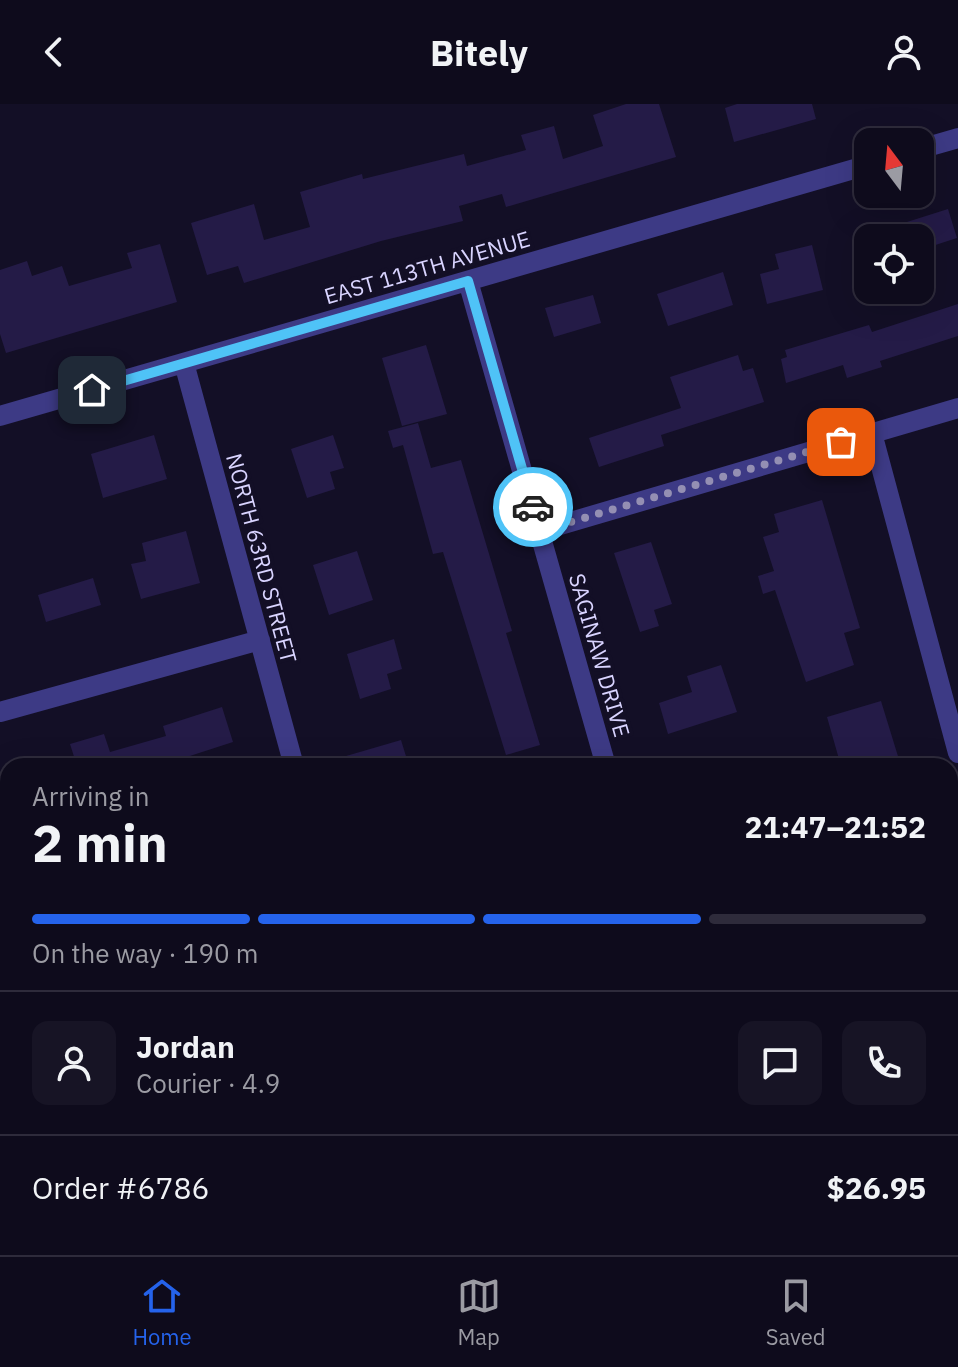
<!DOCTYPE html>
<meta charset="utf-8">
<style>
:root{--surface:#0e0b1c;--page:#171425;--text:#f1f3f6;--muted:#9b9ba3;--line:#2e2b3b;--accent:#2563eb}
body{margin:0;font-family:"IBM Plex Sans",sans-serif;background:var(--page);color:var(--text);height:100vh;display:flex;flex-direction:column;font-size:30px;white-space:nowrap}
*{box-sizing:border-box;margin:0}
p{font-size:26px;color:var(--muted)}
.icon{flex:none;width:44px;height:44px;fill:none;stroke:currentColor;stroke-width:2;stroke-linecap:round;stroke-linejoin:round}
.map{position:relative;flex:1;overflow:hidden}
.sheet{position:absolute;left:0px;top:654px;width:958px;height:498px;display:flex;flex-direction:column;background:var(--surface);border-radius:24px 24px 0 0;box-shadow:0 8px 32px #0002,0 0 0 2px var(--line)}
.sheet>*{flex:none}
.needle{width:52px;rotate:344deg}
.fabs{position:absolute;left:854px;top:24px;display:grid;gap:16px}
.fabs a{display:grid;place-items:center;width:80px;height:80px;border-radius:16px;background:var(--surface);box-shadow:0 8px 32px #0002,0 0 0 2px var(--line);font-size:40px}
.pin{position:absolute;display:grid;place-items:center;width:68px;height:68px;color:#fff;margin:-34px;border-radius:16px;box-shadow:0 4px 12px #0006}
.courier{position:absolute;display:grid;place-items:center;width:80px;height:80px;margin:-40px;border:6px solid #4fc3f7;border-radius:50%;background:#fff;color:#222;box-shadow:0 2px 10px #0007}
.summary em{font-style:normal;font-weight:800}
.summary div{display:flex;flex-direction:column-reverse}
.summary{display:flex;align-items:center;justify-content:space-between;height:136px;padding:0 32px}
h1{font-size:52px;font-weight:800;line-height:60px}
.bar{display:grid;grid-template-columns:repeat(4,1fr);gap:12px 8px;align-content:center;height:96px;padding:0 32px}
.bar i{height:10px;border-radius:6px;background:var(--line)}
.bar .on{background:var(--accent)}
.bar p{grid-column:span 4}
.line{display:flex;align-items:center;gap:20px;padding:0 32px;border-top:2px solid var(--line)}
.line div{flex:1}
.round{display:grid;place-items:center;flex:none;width:84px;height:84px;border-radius:16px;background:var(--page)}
header{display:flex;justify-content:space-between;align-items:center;height:104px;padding:0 32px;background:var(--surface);font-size:36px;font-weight:800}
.tabs{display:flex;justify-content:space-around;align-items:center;height:112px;border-top:2px solid var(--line);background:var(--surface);font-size:22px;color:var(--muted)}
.tabs a{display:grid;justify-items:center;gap:4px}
.tabs .on{color:var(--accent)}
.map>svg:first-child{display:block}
.building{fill:#241b47}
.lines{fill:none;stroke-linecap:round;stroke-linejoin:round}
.minor{stroke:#3d3a85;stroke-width:20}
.done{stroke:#948fb3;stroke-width:8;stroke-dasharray:0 14.4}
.route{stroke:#4fc3f7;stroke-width:10}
.labels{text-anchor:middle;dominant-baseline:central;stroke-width:8;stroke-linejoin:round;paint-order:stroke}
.street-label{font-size:22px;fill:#d9d4ff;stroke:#130f26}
</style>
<header><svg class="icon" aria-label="back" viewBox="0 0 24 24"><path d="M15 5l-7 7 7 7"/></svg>Bitely<svg class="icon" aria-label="person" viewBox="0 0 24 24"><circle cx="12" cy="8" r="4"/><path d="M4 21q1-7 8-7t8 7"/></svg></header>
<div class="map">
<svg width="958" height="1151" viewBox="0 0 958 1151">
<rect width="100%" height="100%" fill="#130f26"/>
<path class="building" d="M 626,0 L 659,0 L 676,53 L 506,103 L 502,90 L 459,102 L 463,117 L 381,137 L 244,179 L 238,162 L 207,171 L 191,119 L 254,100 L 264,136 L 310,123 L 300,88 L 362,70 L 363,75 L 464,50 L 467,62 L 526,46 L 521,31 L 554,22 L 563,55 L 603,42 L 593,11 Z
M 737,0 L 812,0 L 816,15 L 734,38 L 725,4 Z
M 948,105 L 957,134 L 920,146 L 920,134 L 870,134 L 869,130 Z
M 160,140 L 177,198 L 6,249 L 0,230 L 0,166 L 27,157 L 32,172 L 62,162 L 69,182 L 132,164 L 127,149 Z
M 812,141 L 823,186 L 767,200 L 760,170 L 779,165 L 775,150 Z
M 723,168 L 733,201 L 668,222 L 657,190 Z
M 593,191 L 601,219 L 554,233 L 545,204 Z
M 958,200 L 958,232 L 880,257 L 882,263 L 847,274 L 843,261 L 786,279 L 781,255 L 787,253 L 785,246 L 869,221 L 872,228 Z
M 426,241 L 447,310 L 402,322 L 382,254 Z
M 738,251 L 743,267 L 753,264 L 764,298 L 661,331 L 664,342 L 599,363 L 589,334 L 681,304 L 670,273 Z
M 418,319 L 431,364 L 461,356 L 512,527 L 506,529 L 540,641 L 506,651 L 443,448 L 433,450 L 403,341 L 393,344 L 388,327 Z
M 154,331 L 167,375 L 103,394 L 91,350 Z
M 333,331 L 344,364 L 330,368 L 335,385 L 307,394 L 291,345 Z
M 822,396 L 860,524 L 844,529 L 854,561 L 806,578 L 775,486 L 763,490 L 758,472 L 774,467 L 763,433 L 779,428 L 774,410 Z
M 186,427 L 200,479 L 141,495 L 131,460 L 146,457 L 142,439 Z
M 651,438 L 672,500 L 654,506 L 659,522 L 640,528 L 614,449 Z
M 357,447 L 373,496 L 329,511 L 313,461 Z
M 93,474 L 101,501 L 46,518 L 38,491 Z
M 394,535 L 402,565 L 387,570 L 391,585 L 360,595 L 347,550 Z
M 721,561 L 737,608 L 668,630 L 659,599 L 692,588 L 687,572 Z
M 881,597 L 901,662 L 841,662 L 827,613 Z
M 222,603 L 233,638 L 159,662 L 77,662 L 70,640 L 104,630 L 110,648 L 166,632 L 163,622 Z
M 401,636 L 409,662 L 330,662 L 329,657 Z"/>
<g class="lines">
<path class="minor" d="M 920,45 L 958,34
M 468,177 L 606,662
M 184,259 L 294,662
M 0,312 L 868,61
M 872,329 L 958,649
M 540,427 L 958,304
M 0,608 L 260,536
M 0,880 L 8,878
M 950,1063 L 958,1060
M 428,1144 L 430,1151
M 12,1151 L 36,1144"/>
</g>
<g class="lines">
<path class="done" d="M 533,403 L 540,427 L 841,338"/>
<path class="route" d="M 92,286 L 468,177 L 533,403"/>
</g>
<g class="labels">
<g class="street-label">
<text transform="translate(427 163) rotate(-16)">EAST 113TH AVENUE</text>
<text transform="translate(262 454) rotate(75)">NORTH 63RD STREET</text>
<text transform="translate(600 551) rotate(74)">SAGINAW DRIVE</text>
</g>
</g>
</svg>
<div class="fabs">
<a><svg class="needle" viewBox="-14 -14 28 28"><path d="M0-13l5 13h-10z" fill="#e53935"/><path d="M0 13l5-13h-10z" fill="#9b9ba3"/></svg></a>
<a><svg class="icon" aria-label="locate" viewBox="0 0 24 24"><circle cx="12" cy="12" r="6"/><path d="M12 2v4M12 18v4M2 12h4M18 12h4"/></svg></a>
</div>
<div class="pin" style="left:841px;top:338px;background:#ea580c"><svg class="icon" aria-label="bag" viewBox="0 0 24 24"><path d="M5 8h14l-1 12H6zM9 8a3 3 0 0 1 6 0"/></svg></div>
<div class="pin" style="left:92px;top:286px;background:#1f2937"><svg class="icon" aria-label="home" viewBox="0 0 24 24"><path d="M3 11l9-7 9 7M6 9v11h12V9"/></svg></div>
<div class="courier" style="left:533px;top:403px"><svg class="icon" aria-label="car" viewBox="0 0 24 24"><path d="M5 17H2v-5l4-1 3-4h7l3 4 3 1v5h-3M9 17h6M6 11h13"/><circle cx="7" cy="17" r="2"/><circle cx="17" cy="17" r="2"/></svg></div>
<section class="sheet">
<div class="summary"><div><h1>2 min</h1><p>Arriving in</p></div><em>21:47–21:52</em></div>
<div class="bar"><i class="on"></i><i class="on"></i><i class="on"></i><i></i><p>On the way · 190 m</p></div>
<div class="line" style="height:144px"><a class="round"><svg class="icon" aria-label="person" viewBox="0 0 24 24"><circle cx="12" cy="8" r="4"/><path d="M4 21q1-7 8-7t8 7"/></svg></a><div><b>Jordan</b><p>Courier · 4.9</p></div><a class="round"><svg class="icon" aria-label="chat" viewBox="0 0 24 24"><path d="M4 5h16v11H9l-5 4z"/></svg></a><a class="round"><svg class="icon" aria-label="phone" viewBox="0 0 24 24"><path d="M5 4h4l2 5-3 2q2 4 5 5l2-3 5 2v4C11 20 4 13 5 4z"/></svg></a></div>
<div class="line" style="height:104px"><div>Order #6786</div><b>$26.95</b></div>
</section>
</div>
<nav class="tabs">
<a class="on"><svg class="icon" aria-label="home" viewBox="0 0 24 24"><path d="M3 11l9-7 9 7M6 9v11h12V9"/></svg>Home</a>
<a><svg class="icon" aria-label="map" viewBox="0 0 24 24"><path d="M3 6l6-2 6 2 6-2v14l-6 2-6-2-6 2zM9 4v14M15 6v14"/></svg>Map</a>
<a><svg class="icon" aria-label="saved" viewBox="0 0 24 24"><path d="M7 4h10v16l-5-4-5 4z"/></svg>Saved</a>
</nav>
